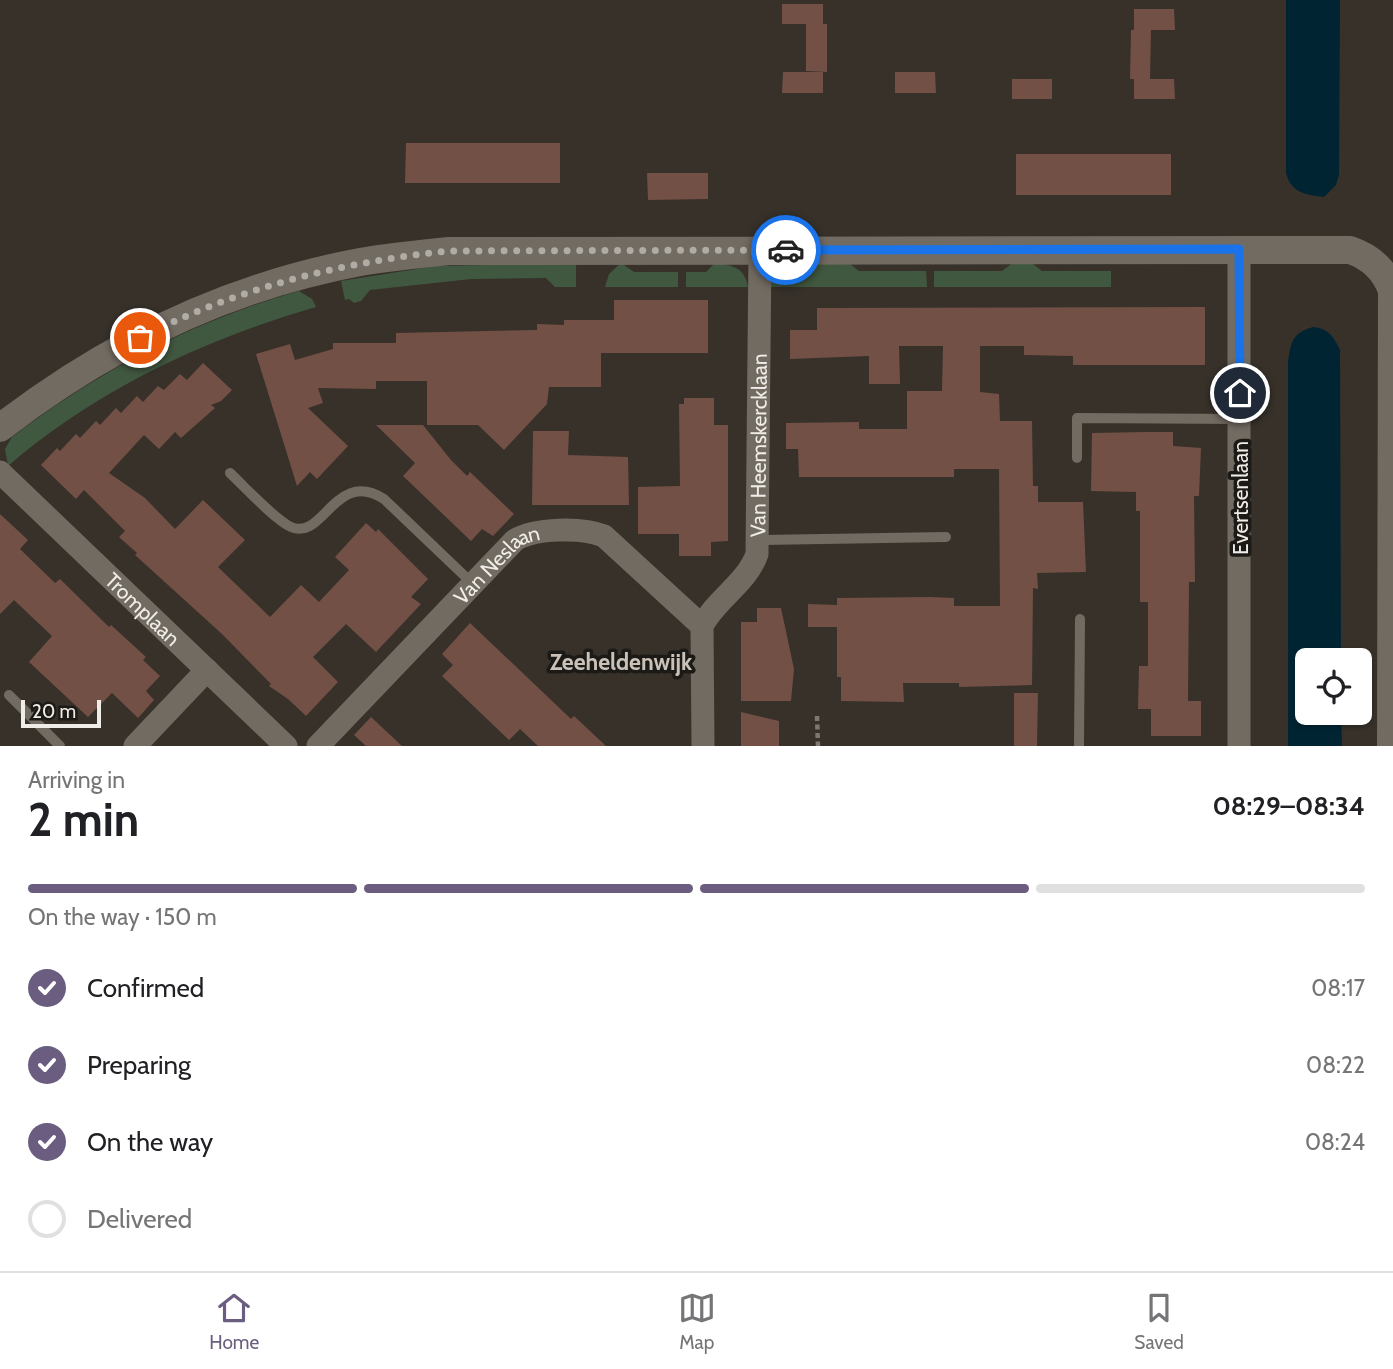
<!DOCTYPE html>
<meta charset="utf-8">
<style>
:root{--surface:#fff;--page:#f2f2f2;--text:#202124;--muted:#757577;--line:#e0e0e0;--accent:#6a5d80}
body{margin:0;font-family:Cabin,sans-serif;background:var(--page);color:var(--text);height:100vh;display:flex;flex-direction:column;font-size:26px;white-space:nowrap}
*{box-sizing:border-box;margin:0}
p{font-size:23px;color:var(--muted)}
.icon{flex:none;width:38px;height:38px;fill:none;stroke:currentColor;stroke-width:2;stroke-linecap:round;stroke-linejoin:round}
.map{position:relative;height:746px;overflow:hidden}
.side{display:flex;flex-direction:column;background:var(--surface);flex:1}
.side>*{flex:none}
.buttons{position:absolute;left:1295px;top:648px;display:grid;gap:14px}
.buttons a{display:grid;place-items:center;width:77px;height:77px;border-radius:10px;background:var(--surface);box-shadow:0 2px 5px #0004;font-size:35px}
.scale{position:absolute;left:21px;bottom:18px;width:80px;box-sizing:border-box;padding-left:7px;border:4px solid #f0ece7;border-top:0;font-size:19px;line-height:24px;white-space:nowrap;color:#f0ece7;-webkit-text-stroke:5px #1c1a16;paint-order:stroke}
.pin{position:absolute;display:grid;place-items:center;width:60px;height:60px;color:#fff;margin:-30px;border:4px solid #fff;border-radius:50%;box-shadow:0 2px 7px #0007}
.courier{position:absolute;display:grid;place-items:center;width:70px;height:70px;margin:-35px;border:5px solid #1a73e8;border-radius:50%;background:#fff;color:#222;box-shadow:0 2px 9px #0007}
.summary em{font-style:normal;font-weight:700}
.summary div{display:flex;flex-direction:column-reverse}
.summary{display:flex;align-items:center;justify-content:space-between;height:119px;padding:0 28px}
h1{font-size:46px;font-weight:700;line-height:52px}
.bar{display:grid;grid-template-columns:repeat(4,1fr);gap:10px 7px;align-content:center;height:84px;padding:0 28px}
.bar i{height:9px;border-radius:5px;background:var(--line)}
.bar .selected{background:var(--accent)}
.bar p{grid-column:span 4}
ol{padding:0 28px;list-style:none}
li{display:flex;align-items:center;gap:21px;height:77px}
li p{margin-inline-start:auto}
li .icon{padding:7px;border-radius:50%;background:var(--accent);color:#fff;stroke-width:4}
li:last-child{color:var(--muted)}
li i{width:38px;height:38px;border:4px solid var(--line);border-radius:50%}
.tab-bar{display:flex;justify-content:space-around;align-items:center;height:98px;border-top:2px solid var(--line);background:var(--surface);font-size:19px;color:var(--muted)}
.tab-bar a{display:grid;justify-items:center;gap:4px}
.tab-bar .selected{color:var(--accent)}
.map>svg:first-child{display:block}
.green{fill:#415840}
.water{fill:#012433}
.building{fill:#725045}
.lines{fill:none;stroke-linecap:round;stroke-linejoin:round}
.path{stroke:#7d7871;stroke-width:4.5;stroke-dasharray:5 3.5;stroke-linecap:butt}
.service{stroke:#726b62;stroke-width:10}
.minor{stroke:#726b62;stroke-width:23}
.tertiary{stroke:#726b62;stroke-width:28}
.done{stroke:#afaba5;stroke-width:7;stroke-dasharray:0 12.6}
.route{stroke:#1a73e8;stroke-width:9}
.labels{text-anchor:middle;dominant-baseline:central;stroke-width:7;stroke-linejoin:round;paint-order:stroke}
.street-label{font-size:21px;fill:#f0ece7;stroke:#1c1a16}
.neighbourhood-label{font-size:23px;font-weight:bold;fill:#cac2b9;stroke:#1c1a16}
</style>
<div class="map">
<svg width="1393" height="746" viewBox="0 0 1393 746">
<rect width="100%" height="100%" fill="#37312a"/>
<path class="green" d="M 576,263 L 576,287 L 555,287 L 546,278 L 471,279 L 370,290 L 361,301 L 354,303 L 349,299 L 345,300 L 341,281 L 436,266 Z
M 621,263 L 634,272 L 678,272 L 678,287 L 605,287 L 609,274 Z
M 715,263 C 733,265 745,268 748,287 L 686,287 L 686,272 L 706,272 Z
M 791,263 L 849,263 L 859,271 L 926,271 L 927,287 L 768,287 C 771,273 776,266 791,263 Z
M 1011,264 L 1033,264 L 1042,271 L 1111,271 L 1111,287 L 934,287 L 934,271 L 1002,271 Z
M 299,291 L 312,299 L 316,307 C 203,340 98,389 8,466 L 5,449 L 12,437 C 99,371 193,321 299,291 Z"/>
<path class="water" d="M 1286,0 L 1340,0 L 1339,175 L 1336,185 L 1324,197 C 1306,195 1291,193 1286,173 Z
M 1313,327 C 1328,328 1334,337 1340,350 L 1341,660 L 1307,660 L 1307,712 L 1341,712 L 1342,746 L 1288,746 L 1288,362 C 1291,342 1292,333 1313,327 Z"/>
<path class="building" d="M 782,4 L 823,4 L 823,24 L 827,24 L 827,72 L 806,71 L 806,24 L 782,24 Z
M 1134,9 L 1174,9 L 1175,30 L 1134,30 Z
M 1131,30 L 1151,30 L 1150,79 L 1174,79 L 1175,99 L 1134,99 L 1134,79 L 1130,79 Z
M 783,72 L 823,72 L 823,93 L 782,93 Z
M 895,72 L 935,72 L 936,93 L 895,93 Z
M 1012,79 L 1052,79 L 1052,99 L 1012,99 Z
M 406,143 L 560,143 L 560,183 L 405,183 Z
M 1016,154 L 1171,154 L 1171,195 L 1016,195 Z
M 647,173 L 708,173 L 708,199 L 648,200 Z
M 614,300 L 708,300 L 708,353 L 601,353 L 601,387 L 549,387 L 547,404 L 504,450 L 478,425 L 427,425 L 427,381 L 376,381 L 376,389 L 318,388 L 323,403 L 308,408 L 348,446 L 317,479 L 310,472 L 297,486 L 256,354 L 290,344 L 295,360 L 333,349 L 333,343 L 396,343 L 396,333 L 537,330 L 537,324 L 564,325 L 564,320 L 614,320 Z
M 1205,307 L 1205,365 L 1073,365 L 1073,356 L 1024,355 L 1024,346 L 980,346 L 980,392 L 999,394 L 1000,421 L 1032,421 L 1033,486 L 1038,486 L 1038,502 L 1083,502 L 1086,572 L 1037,573 L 1038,589 L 1033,588 L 1032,685 L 959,687 L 959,683 L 903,683 L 904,702 L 841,701 L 841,677 L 837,677 L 837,627 L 808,627 L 808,604 L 837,605 L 837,598 L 930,597 L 954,598 L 954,606 L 1000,606 L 999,469 L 954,469 L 954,477 L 799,477 L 798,449 L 786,449 L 786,423 L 859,422 L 859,429 L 907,429 L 907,391 L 942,391 L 943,346 L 899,346 L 900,384 L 869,384 L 869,356 L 790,359 L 790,330 L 817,330 L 817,308 Z
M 203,363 L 232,390 L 221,401 L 211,405 L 215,408 L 181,438 L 175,432 L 159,449 L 144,435 L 109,473 L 145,498 L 175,529 L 203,500 L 245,540 L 218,567 L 270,617 L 301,585 L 319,602 L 349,570 L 335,557 L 366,523 L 376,532 L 378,529 L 428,579 L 411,597 L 421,604 L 376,652 L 346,624 L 313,657 L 338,682 L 306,716 L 288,699 L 269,686 L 271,684 L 222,634 L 135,555 L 137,553 L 119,537 L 125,531 L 84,490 L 76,499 L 41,465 L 57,448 L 60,451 L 76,434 L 80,438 L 96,421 L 100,425 L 116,408 L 121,413 L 137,396 L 143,402 L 158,386 L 164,390 L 180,374 L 187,380 Z
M 684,398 L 714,398 L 714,425 L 728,425 L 728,541 L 711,542 L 711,556 L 679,556 L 679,534 L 638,534 L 638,487 L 680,486 L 679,404 L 684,404 Z
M 376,425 L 423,425 L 451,460 L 467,476 L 470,472 L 514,514 L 493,536 L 482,529 L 471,541 L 403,476 L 415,463 Z
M 533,431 L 569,431 L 568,455 L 628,457 L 629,505 L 532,505 Z
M 1146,432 L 1173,432 L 1173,446 L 1201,448 L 1199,496 L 1194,496 L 1195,582 L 1189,582 L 1188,701 L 1201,701 L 1201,736 L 1151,736 L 1151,709 L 1138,709 L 1139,666 L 1148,666 L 1148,602 L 1140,602 L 1140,511 L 1136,511 L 1136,492 L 1091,491 L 1092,433 Z
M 0,514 L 28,540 L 20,549 L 55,583 L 60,579 L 109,627 L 111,625 L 146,657 L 143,660 L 160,676 L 146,691 L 154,700 L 138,718 L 112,693 L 88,717 L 29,662 L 52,636 L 14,600 L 0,614 Z
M 757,608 L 781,608 L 794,669 L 791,701 L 741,701 L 741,622 L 757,622 Z
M 470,623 L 571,719 L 574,716 L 606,746 L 538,746 L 520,729 L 509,740 L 442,676 L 453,665 L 442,654 Z
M 1014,693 L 1038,693 L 1037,746 L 1014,746 Z
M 741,712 L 779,721 L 779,746 L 741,746 Z
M 371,717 L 402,746 L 366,746 L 354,735 Z"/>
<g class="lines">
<path class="path" d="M 817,716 L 818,746"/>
<path class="service" d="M 1077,458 L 1077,418 L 1240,419
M 230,473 C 244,486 275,520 291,527 C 324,541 335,468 384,499 L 472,583
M 758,540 L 946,537
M 9,695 L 60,746
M 1079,746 L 1080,619"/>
<g class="minor">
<path d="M 1239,249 L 1239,746"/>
<path id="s1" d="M 0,472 L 286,746"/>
<path d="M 135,746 L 207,670"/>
<path id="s2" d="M 318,746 L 515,540 C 535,528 582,527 604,536 L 702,626"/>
<path id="s3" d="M 703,746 L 702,626 C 716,599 747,583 757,554 L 760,250"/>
</g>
<path class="tertiary" d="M 0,428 C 106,346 227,287 360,262 C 389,257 419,254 449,251 L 1350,250 C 1371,257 1385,270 1392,291 L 1391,746"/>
</g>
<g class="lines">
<path class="done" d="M 140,338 C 237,288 341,262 449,251 L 786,250"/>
<path class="route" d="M 786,250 L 1239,249 L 1240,393"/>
</g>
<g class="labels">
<g class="street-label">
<text stroke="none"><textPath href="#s3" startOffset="320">Van Heemskercklaan</textPath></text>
<text transform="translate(1240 498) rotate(-90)">Evertsenlaan</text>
<text stroke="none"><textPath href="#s2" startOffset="256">Van Neslaan</textPath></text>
<text stroke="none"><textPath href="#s1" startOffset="198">Tromplaan</textPath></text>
</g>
<g class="neighbourhood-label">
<text x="621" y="662">Zeeheldenwijk</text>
</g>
</g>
</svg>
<div class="buttons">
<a><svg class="icon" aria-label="locate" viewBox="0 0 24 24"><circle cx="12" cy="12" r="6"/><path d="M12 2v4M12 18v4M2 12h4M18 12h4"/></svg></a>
</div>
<div class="scale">20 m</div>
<div class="pin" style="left:140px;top:338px;background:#ea580c"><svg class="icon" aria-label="bag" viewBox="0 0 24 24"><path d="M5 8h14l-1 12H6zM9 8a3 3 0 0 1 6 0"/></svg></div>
<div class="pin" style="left:1240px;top:393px;background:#1f2937"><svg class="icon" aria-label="home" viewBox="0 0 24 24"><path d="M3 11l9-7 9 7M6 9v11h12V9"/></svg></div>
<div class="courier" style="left:786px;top:250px"><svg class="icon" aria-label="car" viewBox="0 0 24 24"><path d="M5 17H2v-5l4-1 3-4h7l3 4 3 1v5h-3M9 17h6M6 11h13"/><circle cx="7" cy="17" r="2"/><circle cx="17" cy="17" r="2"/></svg></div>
</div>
<section class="side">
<div class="summary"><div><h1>2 min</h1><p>Arriving in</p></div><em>08:29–08:34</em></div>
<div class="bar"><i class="selected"></i><i class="selected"></i><i class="selected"></i><i></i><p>On the way · 150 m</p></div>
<ol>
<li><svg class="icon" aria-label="check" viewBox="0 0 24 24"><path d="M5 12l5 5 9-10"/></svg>Confirmed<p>08:17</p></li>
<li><svg class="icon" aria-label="check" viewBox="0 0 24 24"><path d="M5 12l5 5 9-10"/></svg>Preparing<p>08:22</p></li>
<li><svg class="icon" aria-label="check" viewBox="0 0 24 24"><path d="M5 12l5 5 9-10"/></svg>On the way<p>08:24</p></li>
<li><i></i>Delivered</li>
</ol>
</section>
<nav class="tab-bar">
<a class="selected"><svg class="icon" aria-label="home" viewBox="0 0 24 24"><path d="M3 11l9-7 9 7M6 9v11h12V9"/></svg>Home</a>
<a><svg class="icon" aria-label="map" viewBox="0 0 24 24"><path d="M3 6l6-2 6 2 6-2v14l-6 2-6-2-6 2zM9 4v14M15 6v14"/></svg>Map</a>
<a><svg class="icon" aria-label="saved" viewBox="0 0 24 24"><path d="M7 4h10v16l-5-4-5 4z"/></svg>Saved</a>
</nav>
